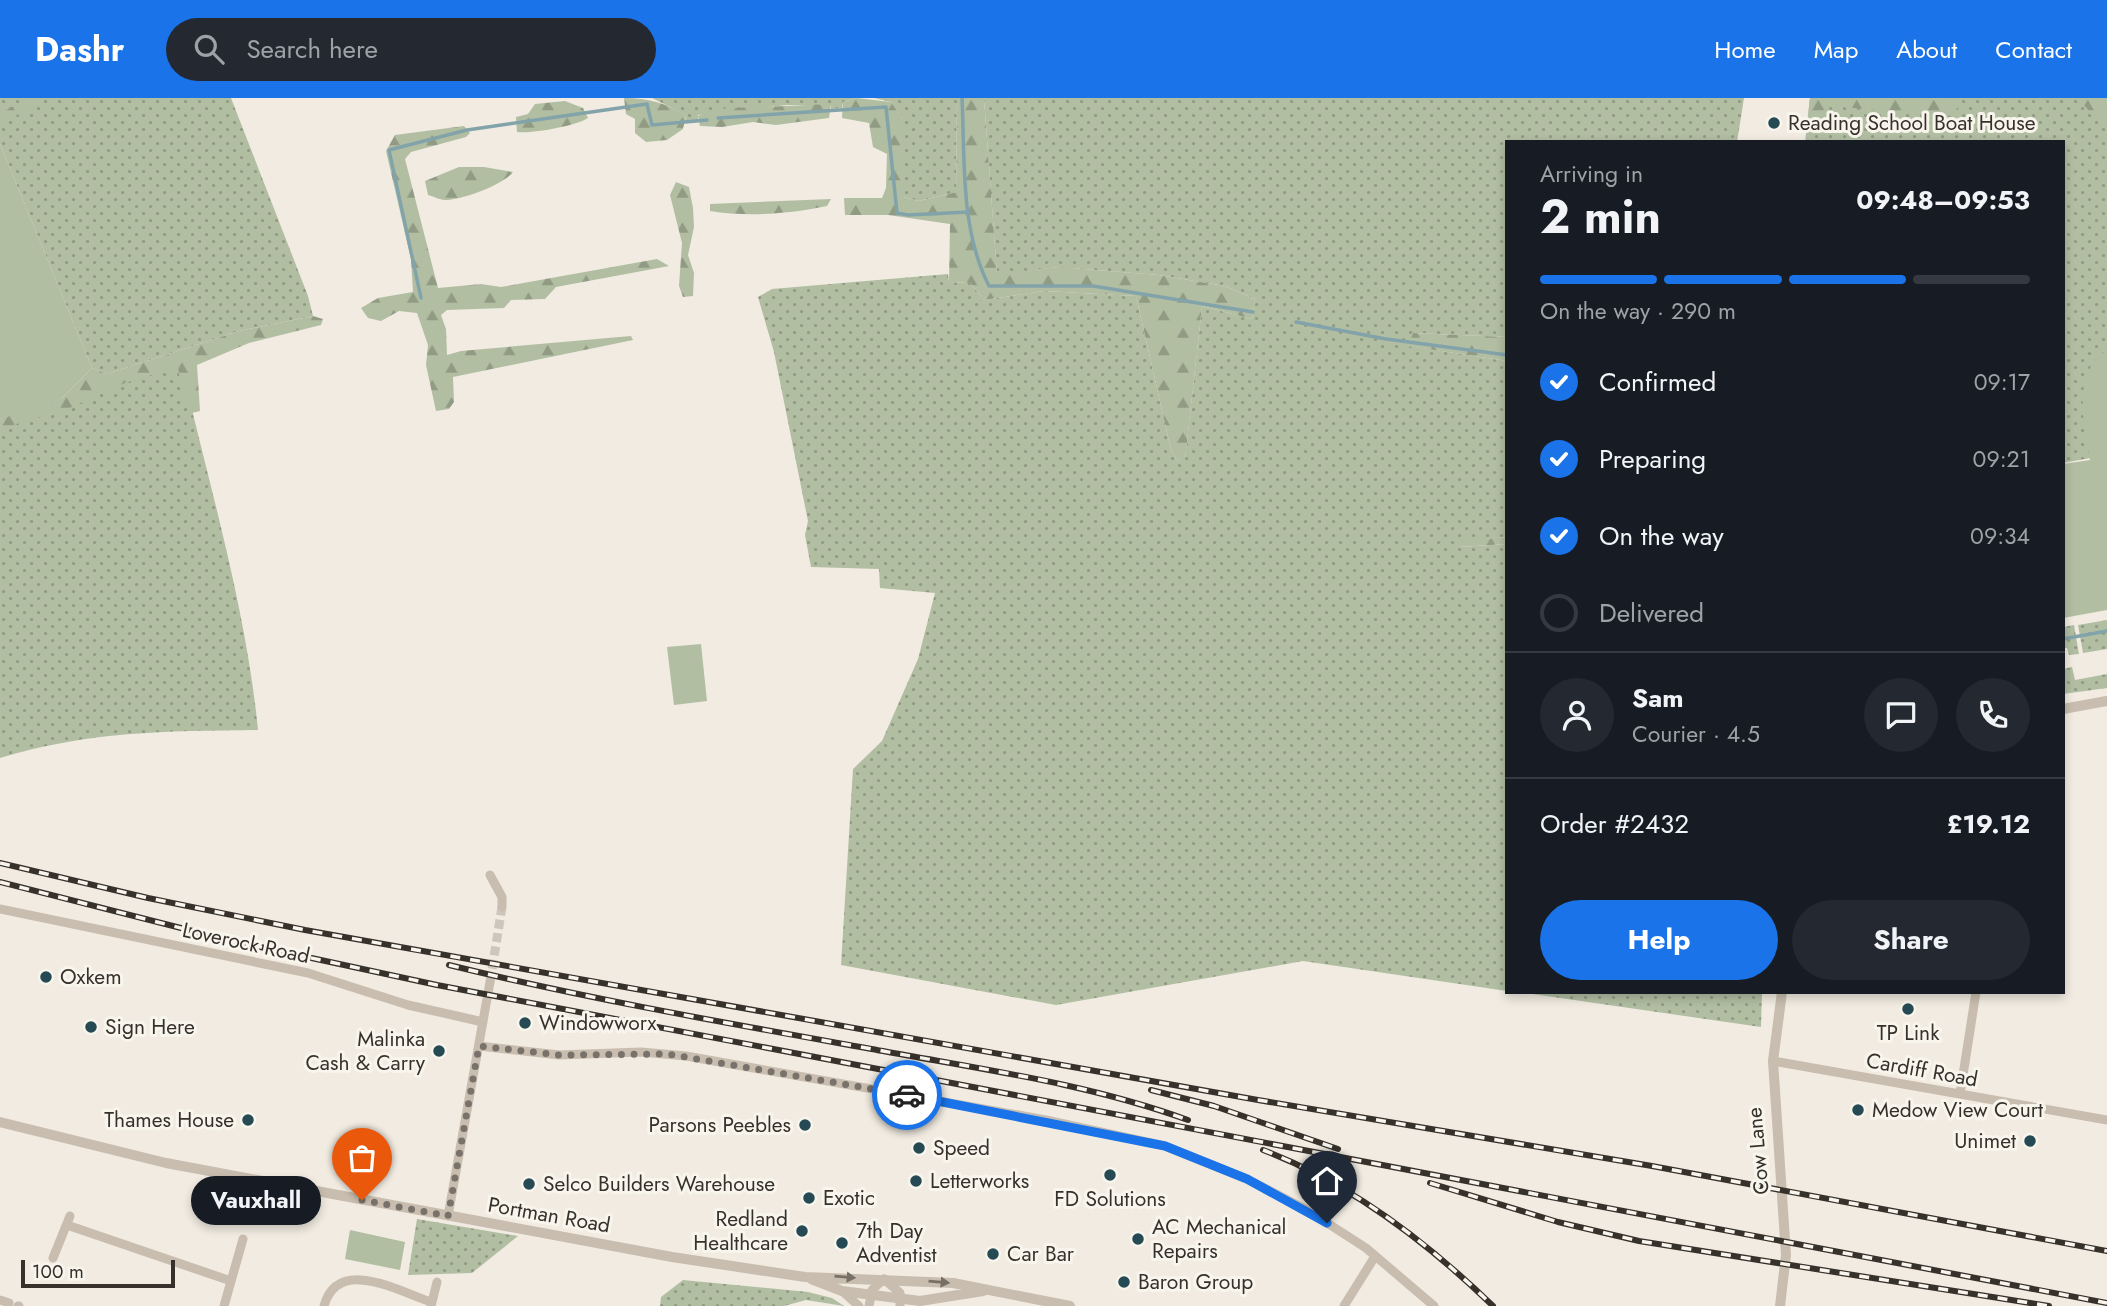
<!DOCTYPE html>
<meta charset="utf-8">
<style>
:root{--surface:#171b24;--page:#242831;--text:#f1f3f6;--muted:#9ea1a6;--line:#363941;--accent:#1a73e8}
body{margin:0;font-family:Jost,sans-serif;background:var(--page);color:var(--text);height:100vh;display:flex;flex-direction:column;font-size:26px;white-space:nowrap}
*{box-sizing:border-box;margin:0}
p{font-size:23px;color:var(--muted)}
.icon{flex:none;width:38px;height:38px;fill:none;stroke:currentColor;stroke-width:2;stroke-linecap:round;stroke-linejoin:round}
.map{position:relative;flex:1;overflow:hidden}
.details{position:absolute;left:1505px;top:42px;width:560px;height:854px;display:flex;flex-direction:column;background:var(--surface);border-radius:0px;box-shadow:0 4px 10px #0003}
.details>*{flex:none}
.scale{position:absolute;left:21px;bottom:18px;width:154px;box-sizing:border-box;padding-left:7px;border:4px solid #37312b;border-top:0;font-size:19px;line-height:24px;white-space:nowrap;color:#37312b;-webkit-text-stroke:5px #f8f5ed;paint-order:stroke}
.pin{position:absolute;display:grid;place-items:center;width:60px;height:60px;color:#fff;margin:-72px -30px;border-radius:50% 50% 50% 0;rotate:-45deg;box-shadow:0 0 7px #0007}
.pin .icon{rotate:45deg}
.courier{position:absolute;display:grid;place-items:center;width:70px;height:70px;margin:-35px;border:5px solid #1a73e8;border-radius:50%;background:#fff;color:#222;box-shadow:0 2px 9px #0007}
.bubble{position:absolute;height:49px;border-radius:24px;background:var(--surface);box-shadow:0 4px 10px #0003;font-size:23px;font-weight:700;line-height:49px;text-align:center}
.headline em{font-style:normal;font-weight:700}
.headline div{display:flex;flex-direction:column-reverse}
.headline{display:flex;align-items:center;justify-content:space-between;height:119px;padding:0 35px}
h1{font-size:46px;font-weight:700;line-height:52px}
.bar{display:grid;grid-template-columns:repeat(4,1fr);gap:10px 7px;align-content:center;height:84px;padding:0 35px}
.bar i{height:9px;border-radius:5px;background:var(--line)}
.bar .on{background:var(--accent)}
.bar p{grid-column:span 4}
.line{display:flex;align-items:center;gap:18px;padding:0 35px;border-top:2px solid var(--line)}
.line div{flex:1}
.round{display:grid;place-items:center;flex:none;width:74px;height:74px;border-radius:37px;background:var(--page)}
ol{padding:0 35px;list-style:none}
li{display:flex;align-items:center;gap:21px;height:77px}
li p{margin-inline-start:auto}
li .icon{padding:7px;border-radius:50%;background:var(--accent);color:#fff;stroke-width:4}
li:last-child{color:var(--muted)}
li i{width:38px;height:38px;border:4px solid var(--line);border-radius:50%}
.primary-button{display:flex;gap:14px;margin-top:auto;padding:14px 35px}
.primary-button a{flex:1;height:80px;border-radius:42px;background:var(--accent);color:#fff;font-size:28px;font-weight:700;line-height:80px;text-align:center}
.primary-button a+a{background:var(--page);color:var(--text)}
header{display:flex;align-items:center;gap:42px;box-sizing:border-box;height:98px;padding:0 35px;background:var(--accent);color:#fff}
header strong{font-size:33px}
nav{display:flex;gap:38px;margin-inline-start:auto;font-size:24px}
.search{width:490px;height:63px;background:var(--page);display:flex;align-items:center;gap:18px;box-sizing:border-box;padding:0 24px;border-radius:38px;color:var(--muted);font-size:26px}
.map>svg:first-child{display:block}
.grass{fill:url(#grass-dots)}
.forest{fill:url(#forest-firs)}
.garden{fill:#b1bea2}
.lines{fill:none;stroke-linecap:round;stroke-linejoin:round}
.stream{stroke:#83a3aa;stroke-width:3.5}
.minor-tunnel{stroke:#ccc6bd;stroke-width:9;stroke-dasharray:9 4.5;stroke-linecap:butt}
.minor{stroke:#c8bdae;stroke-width:9}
.tertiary{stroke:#c8bdae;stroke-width:10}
.rail-casing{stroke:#37312b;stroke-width:6}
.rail{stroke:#f8f5ed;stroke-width:3.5;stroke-dasharray:10;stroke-linecap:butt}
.oneway{fill:#787066}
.done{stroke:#78726b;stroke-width:7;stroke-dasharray:0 12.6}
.route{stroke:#1a73e8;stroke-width:9}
.poi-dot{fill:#254a54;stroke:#f8f5ed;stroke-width:2.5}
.labels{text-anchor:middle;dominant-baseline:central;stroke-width:6;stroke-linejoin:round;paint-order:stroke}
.poi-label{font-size:21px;fill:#37312b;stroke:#f8f5ed;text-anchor:start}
.street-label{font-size:21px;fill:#37312b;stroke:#f8f5ed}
</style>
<header>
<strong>Dashr</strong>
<div class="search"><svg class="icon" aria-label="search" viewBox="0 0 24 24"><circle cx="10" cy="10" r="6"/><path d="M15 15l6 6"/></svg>Search here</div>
<nav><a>Home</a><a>Map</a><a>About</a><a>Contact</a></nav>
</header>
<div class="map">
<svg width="2107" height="1208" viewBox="0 0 2107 1208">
<defs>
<pattern id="grass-dots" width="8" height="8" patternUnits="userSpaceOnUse" patternTransform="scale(1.75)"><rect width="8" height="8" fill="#b1bea2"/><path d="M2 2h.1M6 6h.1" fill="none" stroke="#919b84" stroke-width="1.8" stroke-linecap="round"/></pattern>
<pattern id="forest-firs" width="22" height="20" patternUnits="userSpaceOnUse" patternTransform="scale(1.75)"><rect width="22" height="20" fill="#b1bea2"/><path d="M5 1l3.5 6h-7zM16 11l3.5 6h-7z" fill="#919b84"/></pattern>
</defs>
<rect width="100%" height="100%" fill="#f1ebe1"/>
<path class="grass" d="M 0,0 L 231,0 L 308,198 L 313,218 L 239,233 L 107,276 L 92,270 L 0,46 Z
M 652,0 L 857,0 L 843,4 L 842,10 L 831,11 L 831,7 L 787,7 L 698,17 L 698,22 L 685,23 L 686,17 Z
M 874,0 L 957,0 L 956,94 L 919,103 L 903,99 L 903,21 L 891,4 Z
M 984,0 L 1744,0 L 1737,44 L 1507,44 L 1507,239 L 1413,235 L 1409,248 L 1507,263 L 1507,439 L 1458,444 L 1459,449 L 1507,446 L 1507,893 L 1303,863 L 1056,907 L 841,867 L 853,671 L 882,643 L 918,561 L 935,495 L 880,490 L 879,471 L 811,469 L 805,437 L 808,423 L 774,254 L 758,199 L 772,191 L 948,176 L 949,184 L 970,185 L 984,202 L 1044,193 L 1136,198 L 1171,352 L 1178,363 L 1185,361 L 1202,208 L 1252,221 L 1255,201 L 1225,188 L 1159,177 L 1059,169 L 997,177 Z
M 1810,0 L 2107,0 L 2107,357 L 2063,365 L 2063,44 L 1805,44 Z
M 180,262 C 208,383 246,509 258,632 C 166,633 90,633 0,660 L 0,321 Z
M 2107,522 L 2107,551 L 2083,555 L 2078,527 Z
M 2074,527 L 2079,556 L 2069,557 L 2067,550 L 2063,550 L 2063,529 Z
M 2072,569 L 2075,582 L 2107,576 L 2107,590 L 2063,596 L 2063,571 Z
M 1518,894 L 1762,894 L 1761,929 Z
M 417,1121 L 518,1138 L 472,1175 L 408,1177 Z
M 683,1182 L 808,1194 L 832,1200 L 844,1208 L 806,1202 L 784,1208 L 660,1208 L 661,1199 Z"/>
<path class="forest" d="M 27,0 L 49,0 L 2,25 L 0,16 Z
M 624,0 C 649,0 664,5 686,17 L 683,31 L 667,42 L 646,44 L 635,35 L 635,21 L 626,16 Z
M 857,0 L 891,4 L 903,21 L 903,99 L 919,103 L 956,94 L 957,0 L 984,0 L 997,176 L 1059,169 L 1159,177 L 1225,188 L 1255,201 L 1252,221 L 1202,208 L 1185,362 L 1178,363 L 1171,352 L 1136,198 L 1044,193 L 984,202 L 970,185 L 949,184 L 950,126 L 888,117 L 845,117 L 844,100 L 882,100 L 886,90 L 887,56 L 873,49 L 869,25 L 842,20 L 843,4 Z
M 1810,0 L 1957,0 L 1960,4 L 1953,18 L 1829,8 L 1831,26 C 1824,33 1816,40 1806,34 Z
M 2083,0 L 2107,0 L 2107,20 L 2093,17 L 2082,5 Z
M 565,3 L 583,10 L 588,20 C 576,28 531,36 517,34 L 516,19 L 528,16 L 535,6 Z
M 831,6 L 829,20 L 776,27 L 753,24 L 722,29 L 700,28 L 698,18 L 713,11 Z
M 464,28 L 470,35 L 466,39 L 411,54 L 405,61 L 438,190 L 481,186 L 501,189 L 657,161 L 669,168 L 556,189 L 545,201 L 511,202 L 504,210 L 447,212 L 441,217 L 446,231 L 447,257 L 461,253 L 631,238 L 633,242 L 453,279 L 454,304 L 449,311 L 436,313 L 426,267 L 428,247 L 417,215 L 399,213 L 381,223 L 368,220 L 361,210 L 378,200 L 413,194 L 411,161 L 386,53 L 395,37 Z
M 459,69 L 484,69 L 513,74 C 503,87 461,102 445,102 C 440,102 433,98 428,97 L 425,83 Z
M 676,84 L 689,89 L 693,110 L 694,129 L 688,157 L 694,175 L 693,198 L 683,199 L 679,188 L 682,145 L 670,97 Z
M 831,101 L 827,108 C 790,116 747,119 710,113 L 710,106 Z
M 313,218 L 323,221 L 321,227 L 249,245 L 197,267 L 200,313 L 192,315 L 182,296 L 178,269 L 125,285 L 67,311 L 0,331 L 0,321 L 60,302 L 92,270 L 107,276 L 239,233 Z
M 1413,235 L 1507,239 L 1507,263 L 1408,248 Z
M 1507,439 L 1507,446 L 1458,449 L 1458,443 Z"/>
<path class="garden" d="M 0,46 L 92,270 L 60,302 L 0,321 Z
M 2107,252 L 2107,512 L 2063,520 L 2063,366 L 2090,362 C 2083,327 2072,273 2107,252 Z
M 701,546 L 707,603 L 674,607 L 667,549 Z
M 350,1132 L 405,1144 L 400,1172 L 345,1161 Z"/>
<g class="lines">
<path class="stream" d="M 962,0 C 965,62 960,131 989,188 L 1093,188 L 1253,214
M 718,20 L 886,9 L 897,115 L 908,117 L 969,114
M 421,200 L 389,52 L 467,32 L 647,6 L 652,27 L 707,22
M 1296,224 L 1386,241 L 1507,257
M 2063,541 L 2107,533"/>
<path class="minor-tunnel" d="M 490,884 L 502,809"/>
<path class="minor" d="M 490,777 L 502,799 L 502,809
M 0,811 L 308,875 L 408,907 L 483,924
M 479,948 L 559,957 L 641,954 L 686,958 L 1046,1022 L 1165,1048 L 1247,1081 L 1307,1112 L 1366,1150 L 1434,1208
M 1773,963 L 2107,1022
M 1960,996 L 1976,894
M 448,1118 L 490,884
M 67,1127 L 231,1183
M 53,1160 L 70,1118
M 842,1193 L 859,1208
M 0,1202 L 9,1205
M 18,1208 L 19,1208
M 224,1208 L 243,1141
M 324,1208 C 338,1158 398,1193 431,1204
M 431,1208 L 437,1184
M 869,1208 L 872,1192 L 884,1181 L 900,1195 L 900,1208
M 1344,1208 L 1374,1160"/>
<path class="tertiary" d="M 2063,611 L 2107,603
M 0,1024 L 166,1065 L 672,1159 L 805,1179 L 953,1185 L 1070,1208
M 811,1181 L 842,1193 L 920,1203 L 983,1193
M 1780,1208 L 1786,1157 L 1773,963 L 1782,894"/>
<g class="rail-casing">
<path id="rail" d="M 0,765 L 148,800 L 305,832 L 1258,1002 L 1652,1068 L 2107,1153
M 0,784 L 228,842 L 437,887 L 2107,1205
M 449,867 C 592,902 738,927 883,953 C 986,972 1089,986 1188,1022
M 1151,992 L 1214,1008 L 1338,1051
M 1263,1052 C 1350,1085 1427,1144 1493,1208
M 1430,1085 L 1558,1124 L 1639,1143 L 2049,1208"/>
</g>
<use href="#rail" class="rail"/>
</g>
<defs><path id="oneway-solid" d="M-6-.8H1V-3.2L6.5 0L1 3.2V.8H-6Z" transform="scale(1.75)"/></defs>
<g class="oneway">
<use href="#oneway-solid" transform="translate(845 1179) rotate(5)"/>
<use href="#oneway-solid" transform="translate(939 1184) rotate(5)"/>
</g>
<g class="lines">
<path class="done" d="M 362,1102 L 448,1118 L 479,948 L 559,957 L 668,956 L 907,997"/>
<path class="route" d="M 907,997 L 1165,1048 L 1247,1081 L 1327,1125"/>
</g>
<g class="poi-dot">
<circle cx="1774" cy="25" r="7"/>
<circle cx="46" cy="879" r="7"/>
<circle cx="1908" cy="911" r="7"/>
<circle cx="525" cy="925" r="7"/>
<circle cx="91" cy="929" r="7"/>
<circle cx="439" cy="953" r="7"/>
<circle cx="1858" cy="1012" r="7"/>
<circle cx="248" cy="1022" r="7"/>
<circle cx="805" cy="1027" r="7"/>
<circle cx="2030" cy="1043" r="7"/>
<circle cx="919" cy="1050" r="7"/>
<circle cx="1110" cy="1077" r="7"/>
<circle cx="916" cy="1083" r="7"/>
<circle cx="529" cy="1086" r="7"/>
<circle cx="809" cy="1100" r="7"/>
<circle cx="802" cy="1133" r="7"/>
<circle cx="1138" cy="1141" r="7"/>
<circle cx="842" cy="1145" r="7"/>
<circle cx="993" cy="1156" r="7"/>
<circle cx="1124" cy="1184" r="7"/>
</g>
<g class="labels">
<g class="poi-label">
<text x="1788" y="25">Reading School Boat House</text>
<text x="60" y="879">Oxkem</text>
<text x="539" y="925">Windowworx</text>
<text x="105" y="929">Sign Here</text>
<text x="1908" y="935" text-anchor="middle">TP Link</text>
<text x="425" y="941" text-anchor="end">Malinka<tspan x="425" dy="24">Cash &amp; Carry</tspan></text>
<text x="1872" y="1012">Medow View Court</text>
<text x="234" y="1022" text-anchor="end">Thames House</text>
<text x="791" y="1027" text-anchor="end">Parsons Peebles</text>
<text x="2016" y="1043" text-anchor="end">Unimet</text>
<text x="933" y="1050">Speed</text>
<text x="930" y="1083">Letterworks</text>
<text x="543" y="1086">Selco Builders Warehouse</text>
<text x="823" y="1100">Exotic</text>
<text x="1110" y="1101" text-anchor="middle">FD Solutions</text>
<text x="788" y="1121" text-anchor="end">Redland<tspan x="788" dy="24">Healthcare</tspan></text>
<text x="1152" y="1129">AC Mechanical<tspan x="1152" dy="24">Repairs</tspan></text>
<text x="856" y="1133">7th Day<tspan x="856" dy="24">Adventist</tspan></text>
<text x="1007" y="1156">Car Bar</text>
<text x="1138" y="1184">Baron Group</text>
</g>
<g class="street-label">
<text transform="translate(246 845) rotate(12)">Loverock Road</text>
<text transform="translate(1922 972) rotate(10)">Cardiff Road</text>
<text transform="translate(1758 1053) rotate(-95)">Cow Lane</text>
<text transform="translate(549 1117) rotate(10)">Portman Road</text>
</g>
</g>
</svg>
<div class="scale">100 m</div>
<div class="pin" style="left:362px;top:1102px;background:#ea580c"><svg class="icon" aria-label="bag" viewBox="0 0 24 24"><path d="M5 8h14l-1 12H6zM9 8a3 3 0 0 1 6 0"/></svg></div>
<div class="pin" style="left:1327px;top:1125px;background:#1f2937"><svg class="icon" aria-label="home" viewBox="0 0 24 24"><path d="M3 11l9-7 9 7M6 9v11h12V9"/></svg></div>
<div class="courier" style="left:907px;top:997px"><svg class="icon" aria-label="car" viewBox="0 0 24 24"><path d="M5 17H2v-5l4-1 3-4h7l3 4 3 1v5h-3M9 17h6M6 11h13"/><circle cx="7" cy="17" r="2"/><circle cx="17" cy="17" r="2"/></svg></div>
<div class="bubble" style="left:191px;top:1078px;width:130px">Vauxhall</div>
<section class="details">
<div class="headline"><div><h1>2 min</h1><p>Arriving in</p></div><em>09:48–09:53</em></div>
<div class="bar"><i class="on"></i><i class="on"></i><i class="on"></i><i></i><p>On the way · 290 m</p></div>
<ol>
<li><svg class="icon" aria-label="check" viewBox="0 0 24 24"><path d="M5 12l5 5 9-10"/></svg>Confirmed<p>09:17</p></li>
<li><svg class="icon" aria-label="check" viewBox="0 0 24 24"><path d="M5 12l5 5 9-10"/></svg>Preparing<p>09:21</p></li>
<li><svg class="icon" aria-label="check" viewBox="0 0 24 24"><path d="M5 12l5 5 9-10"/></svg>On the way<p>09:34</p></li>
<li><i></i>Delivered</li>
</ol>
<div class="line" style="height:126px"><a class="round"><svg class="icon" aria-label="person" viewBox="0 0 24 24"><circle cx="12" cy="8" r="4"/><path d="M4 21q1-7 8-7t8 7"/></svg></a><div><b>Sam</b><p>Courier · 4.5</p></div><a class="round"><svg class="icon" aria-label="chat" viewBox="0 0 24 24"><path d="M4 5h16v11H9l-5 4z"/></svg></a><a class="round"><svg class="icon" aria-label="phone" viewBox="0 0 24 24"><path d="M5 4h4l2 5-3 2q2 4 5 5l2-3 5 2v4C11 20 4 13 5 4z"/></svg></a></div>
<div class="line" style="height:91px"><div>Order #2432</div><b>£19.12</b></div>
<div class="primary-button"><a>Help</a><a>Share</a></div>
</section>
</div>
